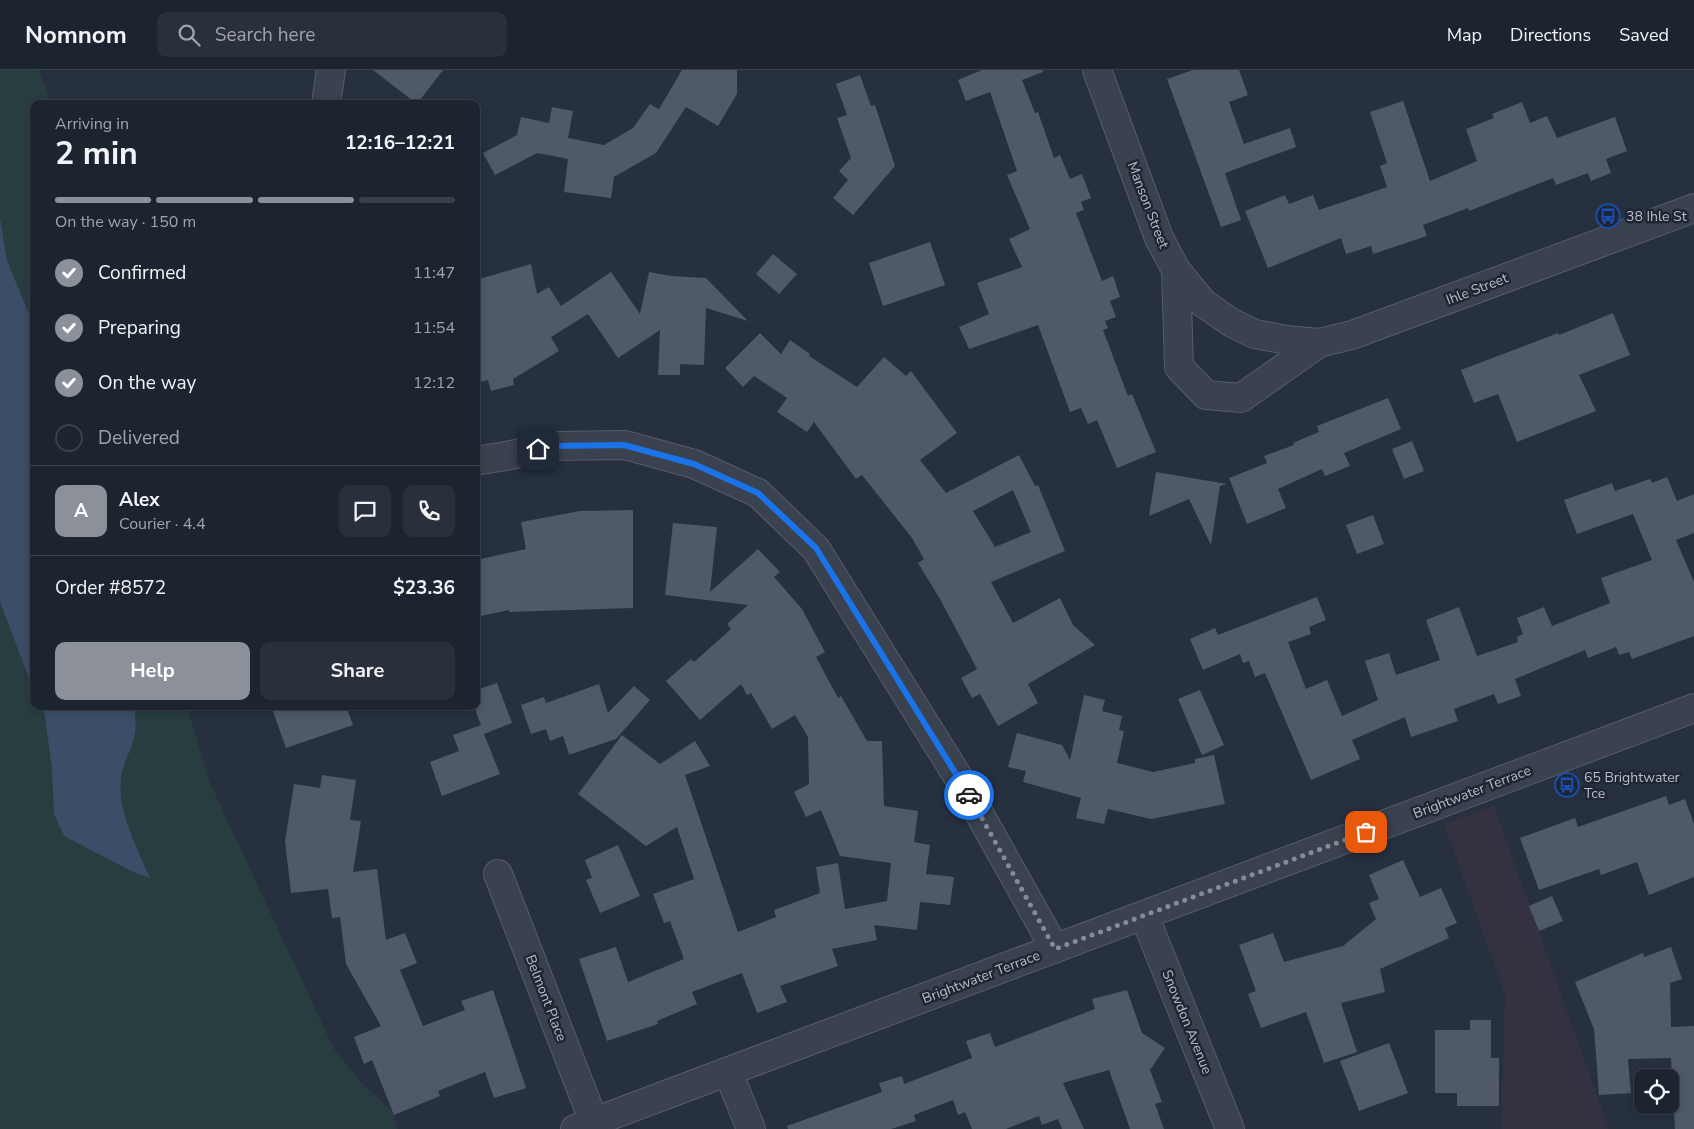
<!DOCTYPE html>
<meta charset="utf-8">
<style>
:root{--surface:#1c242f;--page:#29303b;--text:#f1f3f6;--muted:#a0a4aa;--line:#3a414b;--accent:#8c9099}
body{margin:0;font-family:"Nunito Sans",sans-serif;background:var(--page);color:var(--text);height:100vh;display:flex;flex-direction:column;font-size:19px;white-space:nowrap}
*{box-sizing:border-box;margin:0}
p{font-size:16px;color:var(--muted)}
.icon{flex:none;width:28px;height:28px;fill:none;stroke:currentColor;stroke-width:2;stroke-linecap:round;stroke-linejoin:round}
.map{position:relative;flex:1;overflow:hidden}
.sheet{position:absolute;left:30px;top:30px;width:450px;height:610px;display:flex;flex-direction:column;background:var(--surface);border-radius:10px;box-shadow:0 2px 8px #0003,0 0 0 1px var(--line)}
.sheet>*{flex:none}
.buttons{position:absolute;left:1634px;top:999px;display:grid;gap:10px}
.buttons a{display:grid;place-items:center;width:45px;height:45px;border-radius:10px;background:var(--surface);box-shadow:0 2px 8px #0003,0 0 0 1px var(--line);font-size:25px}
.pin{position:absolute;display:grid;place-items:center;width:42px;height:42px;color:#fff;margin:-21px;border-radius:10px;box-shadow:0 2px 8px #0006}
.courier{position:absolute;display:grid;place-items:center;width:50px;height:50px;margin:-25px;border:4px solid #1a73e8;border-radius:50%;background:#fff;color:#222;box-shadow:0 1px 6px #0007}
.headline em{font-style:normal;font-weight:700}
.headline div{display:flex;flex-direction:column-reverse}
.headline{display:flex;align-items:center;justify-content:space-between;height:85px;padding:0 25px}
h1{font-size:32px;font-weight:700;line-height:38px}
.bar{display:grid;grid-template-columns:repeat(4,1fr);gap:8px 5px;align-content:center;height:60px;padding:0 25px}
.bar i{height:6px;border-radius:4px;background:var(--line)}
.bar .on{background:var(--accent)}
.bar p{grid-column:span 4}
.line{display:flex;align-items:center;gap:12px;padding:0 25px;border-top:1px solid var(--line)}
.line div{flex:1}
.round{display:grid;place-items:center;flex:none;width:52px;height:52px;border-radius:10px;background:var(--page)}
ol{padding:0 25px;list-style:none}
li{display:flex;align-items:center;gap:15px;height:55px}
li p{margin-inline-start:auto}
li .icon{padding:5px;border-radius:50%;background:var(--accent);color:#fff;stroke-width:4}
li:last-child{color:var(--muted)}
li i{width:28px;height:28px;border:2px solid var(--line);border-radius:50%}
.action{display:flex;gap:10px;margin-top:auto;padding:10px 25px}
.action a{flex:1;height:58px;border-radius:10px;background:var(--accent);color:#fff;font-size:20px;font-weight:700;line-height:58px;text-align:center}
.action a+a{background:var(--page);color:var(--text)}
header{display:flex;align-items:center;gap:30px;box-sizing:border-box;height:70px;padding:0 25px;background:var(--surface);border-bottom:1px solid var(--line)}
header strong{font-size:24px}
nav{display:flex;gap:28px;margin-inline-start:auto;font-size:18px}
.search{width:350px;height:45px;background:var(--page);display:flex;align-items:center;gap:12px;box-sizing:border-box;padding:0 18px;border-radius:10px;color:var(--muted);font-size:19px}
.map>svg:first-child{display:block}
.medical{fill:#343240}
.green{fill:#283d40}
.water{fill:#3c4e67}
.building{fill:#4f596a;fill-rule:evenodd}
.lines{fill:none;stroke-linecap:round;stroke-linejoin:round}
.minor-casing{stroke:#555d69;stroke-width:30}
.minor{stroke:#3a424f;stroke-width:28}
.done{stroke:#848c99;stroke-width:5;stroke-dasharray:0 9}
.route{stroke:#1a73e8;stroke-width:6}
.labels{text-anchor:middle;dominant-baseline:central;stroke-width:5;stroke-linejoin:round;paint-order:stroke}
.street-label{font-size:14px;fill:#b7bec9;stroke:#1f2734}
.poi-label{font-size:14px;fill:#b7bec9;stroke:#1f2734;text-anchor:start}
</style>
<header>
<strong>Nomnom</strong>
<div class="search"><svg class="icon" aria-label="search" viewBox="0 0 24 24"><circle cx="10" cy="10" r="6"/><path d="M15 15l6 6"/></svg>Search here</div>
<nav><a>Map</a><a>Directions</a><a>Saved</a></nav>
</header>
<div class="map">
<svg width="1694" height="1059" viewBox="0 0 1694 1059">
<rect width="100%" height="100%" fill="#26303f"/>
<path class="medical" d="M 1494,736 L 1609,1059 L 1501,1059 L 1505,925 L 1444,754 Z"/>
<path class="green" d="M 0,0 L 39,0 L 51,34 L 34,34 L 34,636 L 187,636 L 209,711 L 334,979 L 361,1012 L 393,1042 L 397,1059 L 0,1059 Z"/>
<path class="water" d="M 0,148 L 7,191 L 34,256 L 34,621 L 0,532 Z
M 41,636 L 134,636 C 135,646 137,658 134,667 C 131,681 123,693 121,708 C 117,742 137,777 150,808 L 133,802 L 64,766 L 54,744 L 52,699 L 45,646 Z"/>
<path class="building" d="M 373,0 L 443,0 L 417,34 Z
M 682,0 L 737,0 L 737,24 L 718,56 L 686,37 L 656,83 L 614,107 L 611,128 L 564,122 L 568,89 L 537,83 L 495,105 L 483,83 L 517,65 L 521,47 L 549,53 L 552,37 L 573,41 L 568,68 L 604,75 L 633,58 L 650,34 L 659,39 Z
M 982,0 L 1042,0 L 1043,2 L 1022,10 L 1035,43 L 1038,42 L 1054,88 L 1060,85 L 1070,109 L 1082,104 L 1091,128 L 1081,132 L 1084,140 L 1076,143 L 1102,211 L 1113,206 L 1120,227 L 1110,231 L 1116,247 L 1105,251 L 1108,258 L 1103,260 L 1128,326 L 1132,324 L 1156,382 L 1117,398 L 1097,350 L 1088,354 L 1081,338 L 1070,342 L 1038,255 L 969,279 L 959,257 L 989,244 L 977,213 L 1022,197 L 1009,169 L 1030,159 L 1007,105 L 1017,101 L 990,22 L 966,31 L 958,10 Z
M 1193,0 L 1239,0 L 1248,25 L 1229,32 L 1244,74 L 1290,58 L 1296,77 L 1225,103 L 1241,150 L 1221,157 L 1167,9 Z
M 860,5 L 871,36 L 875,35 L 895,96 L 853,145 L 833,128 L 848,110 L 839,101 L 851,88 L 837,48 L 847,45 L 836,14 Z
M 1403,31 L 1430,111 L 1477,91 L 1466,59 L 1494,48 L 1492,44 L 1522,32 L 1530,53 L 1547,46 L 1557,68 L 1615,47 L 1627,81 L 1606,89 L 1611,103 L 1591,111 L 1588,103 L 1556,115 L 1553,108 L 1469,141 L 1468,138 L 1423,155 L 1427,166 L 1373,184 L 1371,176 L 1346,184 L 1341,168 L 1268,198 L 1245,141 L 1285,125 L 1289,134 L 1313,125 L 1319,140 L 1387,117 L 1380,96 L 1387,93 L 1370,42 Z
M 930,172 L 945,215 L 883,236 L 869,193 Z
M 773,184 L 797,204 L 779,224 L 756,204 Z
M 531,194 L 537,224 L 549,217 L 561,236 L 611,202 L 640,244 L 649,202 L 671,206 L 706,208 L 748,251 L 706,238 L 704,295 L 680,294 L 680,305 L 658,305 L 660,260 L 618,288 L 588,244 L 551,267 L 559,281 L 513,309 L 514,315 L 491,321 L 488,310 L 476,313 L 476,210 Z
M 1613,243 L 1630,285 L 1579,305 L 1596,341 L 1517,372 L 1498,324 L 1474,333 L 1461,300 L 1558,263 L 1559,265 Z
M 760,263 L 781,284 L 790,270 L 810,284 L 809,286 L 857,317 L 884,287 L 906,306 L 911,301 L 957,363 L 920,390 L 946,423 L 1019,385 L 1035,416 L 1038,415 L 1065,481 L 991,512 L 1013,553 L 1060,528 L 1073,555 L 1095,575 L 1028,614 L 1038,633 L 998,656 L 980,624 L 972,628 L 961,608 L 977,599 L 940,529 L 918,493 L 924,489 L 912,468 L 862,405 L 856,409 L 814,352 L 807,362 L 777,342 L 787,328 L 754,306 L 743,317 L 725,298 ZM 1013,420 L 1031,462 L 995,477 L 973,441 Z
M 1388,328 L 1401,359 L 1344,383 L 1350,396 L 1325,406 L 1322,399 L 1278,419 L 1286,438 L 1247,454 L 1229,408 L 1267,393 L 1264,386 L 1294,375 L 1293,373 L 1319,362 L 1317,356 Z
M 1412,371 L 1424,401 L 1404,409 L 1392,379 Z
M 1156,402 L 1227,414 L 1220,416 L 1211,475 L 1189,429 L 1149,446 Z
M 1667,407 L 1677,431 L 1694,424 L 1694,463 L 1676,470 L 1694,512 L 1694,566 L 1632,589 L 1629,582 L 1619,585 L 1616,577 L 1588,588 L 1585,580 L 1515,609 L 1521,626 L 1498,634 L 1494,624 L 1454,639 L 1458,651 L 1411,667 L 1405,647 L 1352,670 L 1360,689 L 1311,710 L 1265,603 L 1255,607 L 1249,591 L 1243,593 L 1240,584 L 1203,600 L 1190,569 L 1215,558 L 1218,565 L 1317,527 L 1326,550 L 1309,557 L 1311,564 L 1288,572 L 1306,619 L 1327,610 L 1342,646 L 1378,630 L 1365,591 L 1389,583 L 1396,605 L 1440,590 L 1426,550 L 1459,537 L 1477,586 L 1518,572 L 1517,567 L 1523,564 L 1517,548 L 1544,537 L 1552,556 L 1610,533 L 1601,508 L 1652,490 L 1633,444 L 1577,464 L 1564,430 L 1612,413 L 1615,421 L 1650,409 L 1652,413 Z
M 633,440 L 633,538 L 509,542 L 509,540 L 476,547 L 476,490 L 526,479 L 521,452 L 580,441 Z
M 1373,445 L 1384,474 L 1357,484 L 1346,455 Z
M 673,453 L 717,457 L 710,522 L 758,479 L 780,502 L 774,507 L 802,539 L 825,582 L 816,587 L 838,628 L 841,626 L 867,671 L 882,671 L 884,736 L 918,741 L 914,772 L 930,775 L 926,804 L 954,807 L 950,835 L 920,832 L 917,860 L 874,855 L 877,870 L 832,879 L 838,896 L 780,916 L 787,932 L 757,943 L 742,903 L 692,922 L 697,934 L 657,951 L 658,954 L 607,971 L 579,889 L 616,877 L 628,912 L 684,889 L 670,851 L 664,853 L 653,824 L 694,809 L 677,757 L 646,776 L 578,724 L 622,665 L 660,694 L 695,671 L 710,696 L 685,705 L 738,862 L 776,847 L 774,840 L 820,823 L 816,797 L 838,793 L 845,839 L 887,831 L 891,793 L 840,786 L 821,740 L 806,747 L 794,722 L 809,714 L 808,667 L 795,645 L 772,659 L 751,623 L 747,625 L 741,614 L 700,650 L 666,611 L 691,589 L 694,592 L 731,559 L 727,554 L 748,535 L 665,525 Z
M 497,613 L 512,653 L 484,664 L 500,704 L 442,726 L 430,692 L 459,681 L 453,665 L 481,655 L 476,642 L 476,620 Z
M 599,614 L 608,643 L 634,616 L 650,630 L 616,669 L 568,685 L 569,684 L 563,666 L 550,671 L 546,659 L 531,664 L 521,635 L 544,627 L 546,633 Z
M 1200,620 L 1224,675 L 1202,685 L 1178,629 Z
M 1084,625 L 1105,630 L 1102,641 L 1122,646 L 1119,660 L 1124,661 L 1117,693 L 1153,702 L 1195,693 L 1195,689 L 1214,685 L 1225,734 L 1151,749 L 1108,739 L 1104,754 L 1076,748 L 1081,728 L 1023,712 L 1026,701 L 1008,697 L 1017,663 L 1062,675 L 1070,690 Z
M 271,636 L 346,636 L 353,655 L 286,678 Z
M 322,705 L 356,710 L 350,750 L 361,751 L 353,802 L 377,799 L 386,870 L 405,863 L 417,893 L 400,900 L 423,956 L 465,940 L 461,931 L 493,920 L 526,1018 L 494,1028 L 485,1002 L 438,1021 L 440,1026 L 394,1045 L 372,990 L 364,994 L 354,967 L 381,956 L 346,894 L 340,847 L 332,848 L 328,819 L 291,823 L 285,771 L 294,714 L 320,718 Z
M 1666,726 L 1669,735 L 1685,729 L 1694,754 L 1694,807 L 1649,825 L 1637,792 L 1601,805 L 1599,799 L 1539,820 L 1520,768 L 1575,748 L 1578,757 Z
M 618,775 L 640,826 L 600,843 L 586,810 L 592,808 L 585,790 Z
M 1403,790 L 1420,827 L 1441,818 L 1457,853 L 1445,858 L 1449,868 L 1380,899 L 1385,922 L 1341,933 L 1357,982 L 1324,993 L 1306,942 L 1261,958 L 1248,924 L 1256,921 L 1239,875 L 1273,863 L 1284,892 L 1343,876 L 1376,849 L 1369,833 L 1379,829 L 1369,805 Z
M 1552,826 L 1563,851 L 1539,861 L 1529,836 Z
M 1671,877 L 1682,909 L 1670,913 L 1671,957 L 1694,956 L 1694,1059 L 1675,1059 L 1671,988 L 1628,989 L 1631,1023 L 1599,1025 L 1594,959 L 1575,912 L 1643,883 L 1644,887 Z
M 1127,920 L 1142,963 L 1165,978 L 1150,1000 L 1162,1032 L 1155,1034 L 1164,1059 L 1130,1059 L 1109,1000 L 1063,1013 L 1084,1059 L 1062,1059 L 1058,1049 L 1042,1055 L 1039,1046 L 1006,1059 L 972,1059 L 965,1042 L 958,1045 L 953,1030 L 914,1045 L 916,1051 L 891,1059 L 788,1059 L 787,1056 L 882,1022 L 879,1013 L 902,1006 L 904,1014 L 972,988 L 966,971 L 990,963 L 995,977 L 1095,939 L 1092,929 Z
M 1470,950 L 1491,950 L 1491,988 L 1499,988 L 1499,1036 L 1457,1036 L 1457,1023 L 1435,1023 L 1435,960 L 1470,960 Z
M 1389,973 L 1408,1023 L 1359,1041 L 1340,991 Z"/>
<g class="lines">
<g class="minor-casing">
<path id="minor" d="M 1097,0 L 1159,168 L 1176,200 L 1203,233 L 1232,253 L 1255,264 L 1287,270 L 1319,273 L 1352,265 L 1694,138
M 326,34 L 331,0
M 1176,200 L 1179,297 L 1206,325 L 1241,328 L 1319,273
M 476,389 L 481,390 L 506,386 L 553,376 L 625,375 L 694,394 L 758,423 L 816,479 L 965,718 L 1055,879
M 498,804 L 594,1052
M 1144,845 L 1230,1059
M 728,1002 L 751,1059
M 575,1059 L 1694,638"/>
</g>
<use href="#minor" class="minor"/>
</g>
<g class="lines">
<path class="done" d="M 969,725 L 1055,879 L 1366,762"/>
<path class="route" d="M 538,379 L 553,376 L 624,375 L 694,394 L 758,423 L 816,478 L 969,725"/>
</g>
<defs>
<g id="bus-ring" transform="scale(1.25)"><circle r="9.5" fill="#1f2734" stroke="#1a4fb4" stroke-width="1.5"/><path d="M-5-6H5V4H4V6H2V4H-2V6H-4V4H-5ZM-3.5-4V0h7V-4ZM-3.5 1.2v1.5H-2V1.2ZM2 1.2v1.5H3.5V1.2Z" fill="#1a4fb4"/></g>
</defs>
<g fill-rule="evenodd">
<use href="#bus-ring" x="1608" y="146"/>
<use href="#bus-ring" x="1567" y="715"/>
</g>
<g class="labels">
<g class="street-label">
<text transform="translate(1148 135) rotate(69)">Manson Street</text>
<text transform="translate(1477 219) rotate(-21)">Ihle Street</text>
<text transform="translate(1472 722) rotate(-21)">Brightwater Terrace</text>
<text transform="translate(981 907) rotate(-21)">Brightwater Terrace</text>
<text transform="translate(546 928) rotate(69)">Belmont Place</text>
<text transform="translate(1187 952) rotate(68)">Snowdon Avenue</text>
</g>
<g class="poi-label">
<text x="1626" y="146">38 Ihle St</text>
<text x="1584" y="707">65 Brightwater<tspan x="1584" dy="16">Tce</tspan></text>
</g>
</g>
</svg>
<div class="buttons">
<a><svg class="icon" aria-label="locate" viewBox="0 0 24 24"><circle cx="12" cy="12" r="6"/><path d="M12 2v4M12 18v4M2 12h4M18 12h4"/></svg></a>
</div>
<div class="pin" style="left:1366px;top:762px;background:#ea580c"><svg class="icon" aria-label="bag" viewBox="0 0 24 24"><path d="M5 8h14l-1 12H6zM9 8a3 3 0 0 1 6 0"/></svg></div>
<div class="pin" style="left:538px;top:379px;background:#1f2937"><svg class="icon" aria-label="home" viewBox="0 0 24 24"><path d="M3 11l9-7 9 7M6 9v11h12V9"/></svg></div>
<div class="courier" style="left:969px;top:725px"><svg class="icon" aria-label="car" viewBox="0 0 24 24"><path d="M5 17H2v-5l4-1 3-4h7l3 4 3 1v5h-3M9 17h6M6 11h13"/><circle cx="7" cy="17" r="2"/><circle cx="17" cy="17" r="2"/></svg></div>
<section class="sheet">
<div class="headline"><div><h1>2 min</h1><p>Arriving in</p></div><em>12:16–12:21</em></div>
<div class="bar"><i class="on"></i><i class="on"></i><i class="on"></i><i></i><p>On the way · 150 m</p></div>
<ol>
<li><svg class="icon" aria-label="check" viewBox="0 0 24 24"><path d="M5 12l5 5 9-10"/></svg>Confirmed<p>11:47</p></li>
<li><svg class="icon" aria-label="check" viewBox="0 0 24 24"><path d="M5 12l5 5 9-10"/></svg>Preparing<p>11:54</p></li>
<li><svg class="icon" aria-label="check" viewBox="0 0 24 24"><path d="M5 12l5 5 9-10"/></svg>On the way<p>12:12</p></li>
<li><i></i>Delivered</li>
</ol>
<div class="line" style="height:90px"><b class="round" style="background:var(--accent);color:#fff">A</b><div><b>Alex</b><p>Courier · 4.4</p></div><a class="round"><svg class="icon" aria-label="chat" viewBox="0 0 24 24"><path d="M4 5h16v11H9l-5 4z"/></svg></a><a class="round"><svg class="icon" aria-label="phone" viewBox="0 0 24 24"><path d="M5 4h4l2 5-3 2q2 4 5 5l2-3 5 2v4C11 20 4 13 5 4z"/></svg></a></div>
<div class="line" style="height:65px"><div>Order #8572</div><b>$23.36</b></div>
<div class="action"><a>Help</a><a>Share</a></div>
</section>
</div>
